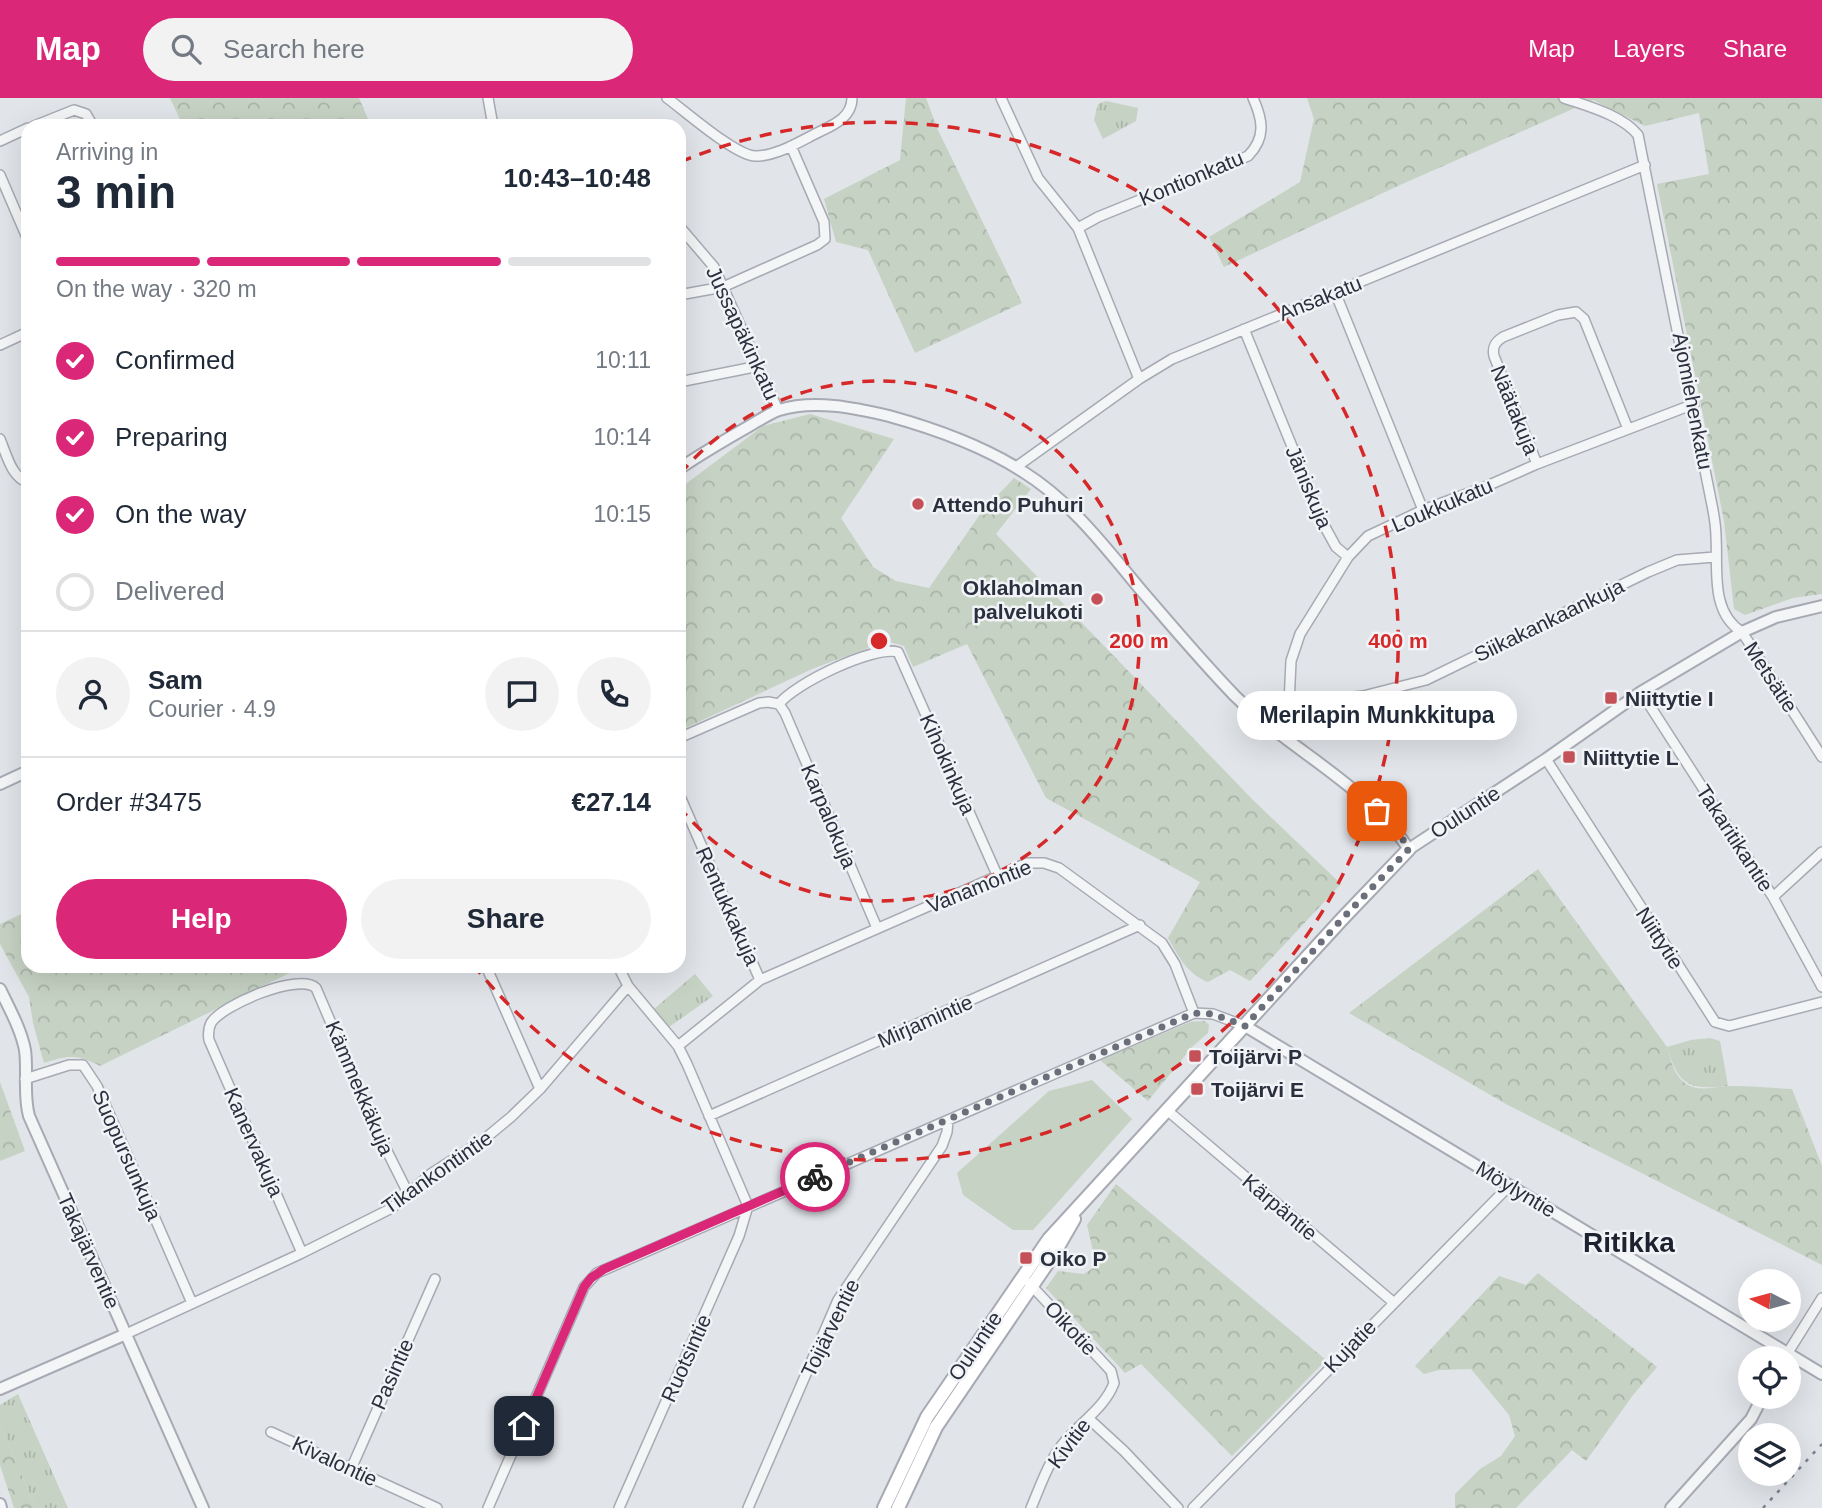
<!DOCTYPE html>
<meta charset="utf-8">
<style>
:root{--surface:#fff;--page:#f2f2f3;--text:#1f2937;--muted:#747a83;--line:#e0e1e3;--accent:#db2777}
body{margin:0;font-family:Helvetica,sans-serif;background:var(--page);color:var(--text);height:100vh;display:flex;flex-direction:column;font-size:26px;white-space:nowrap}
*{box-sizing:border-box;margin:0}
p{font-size:23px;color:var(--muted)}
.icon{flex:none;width:38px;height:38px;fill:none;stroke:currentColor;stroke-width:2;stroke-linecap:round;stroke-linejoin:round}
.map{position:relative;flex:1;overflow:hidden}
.drawer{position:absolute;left:21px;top:21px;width:665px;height:854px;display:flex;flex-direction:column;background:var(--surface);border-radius:21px;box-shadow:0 7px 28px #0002}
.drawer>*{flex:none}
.needle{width:46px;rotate:276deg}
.fabs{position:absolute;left:1738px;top:1171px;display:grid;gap:14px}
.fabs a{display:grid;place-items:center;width:63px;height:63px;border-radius:50%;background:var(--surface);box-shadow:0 7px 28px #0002;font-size:35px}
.pin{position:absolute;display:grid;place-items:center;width:60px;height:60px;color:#fff;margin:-30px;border-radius:14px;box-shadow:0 4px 10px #0006}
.courier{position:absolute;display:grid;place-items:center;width:70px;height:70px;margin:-35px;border:5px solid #db2777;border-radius:50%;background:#fff;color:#222;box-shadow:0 2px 9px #0007}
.bubble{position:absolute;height:49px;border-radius:24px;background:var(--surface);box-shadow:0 7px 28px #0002;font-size:23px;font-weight:800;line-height:49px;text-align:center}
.summary em{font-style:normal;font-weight:800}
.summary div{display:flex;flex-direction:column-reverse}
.summary{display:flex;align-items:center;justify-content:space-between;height:119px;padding:0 35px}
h1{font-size:46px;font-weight:800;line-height:52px}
.bar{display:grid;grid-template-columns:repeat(4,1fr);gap:10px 7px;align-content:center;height:84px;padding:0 35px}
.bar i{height:9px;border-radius:5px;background:var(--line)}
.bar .selected{background:var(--accent)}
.bar p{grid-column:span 4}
.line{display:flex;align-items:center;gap:18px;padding:0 35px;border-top:2px solid var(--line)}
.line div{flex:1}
.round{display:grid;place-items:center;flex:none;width:74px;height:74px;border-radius:37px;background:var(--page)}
ol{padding:0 35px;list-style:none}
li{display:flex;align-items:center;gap:21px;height:77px}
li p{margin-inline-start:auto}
li .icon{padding:7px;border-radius:50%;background:var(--accent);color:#fff;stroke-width:4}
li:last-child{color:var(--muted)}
li i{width:38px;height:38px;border:4px solid var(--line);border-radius:50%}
.cta{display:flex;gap:14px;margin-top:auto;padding:14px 35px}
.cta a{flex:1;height:80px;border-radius:42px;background:var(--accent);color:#fff;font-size:28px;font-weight:800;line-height:80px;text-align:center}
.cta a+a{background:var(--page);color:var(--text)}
header{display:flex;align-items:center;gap:42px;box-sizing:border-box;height:98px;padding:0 35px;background:var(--accent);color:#fff}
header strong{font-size:33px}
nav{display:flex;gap:38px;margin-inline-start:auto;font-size:24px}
.search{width:490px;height:63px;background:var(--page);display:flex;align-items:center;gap:18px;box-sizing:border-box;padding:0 24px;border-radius:38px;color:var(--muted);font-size:26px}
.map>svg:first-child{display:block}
.grass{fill:url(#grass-tufts)}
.forest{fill:url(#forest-crowns)}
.pitch{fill:#c6d2c3}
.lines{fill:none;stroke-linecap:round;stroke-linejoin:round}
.minor-casing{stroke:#a7aab3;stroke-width:12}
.tertiary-casing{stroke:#a7aab3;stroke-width:14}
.secondary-casing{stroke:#a7aab3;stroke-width:16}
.minor{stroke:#f4f5f7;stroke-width:9}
.tertiary{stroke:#f4f5f7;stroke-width:10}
.secondary{stroke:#fff;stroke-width:12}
.rail{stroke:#7c8291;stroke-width:2.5;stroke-dasharray:3.5 7;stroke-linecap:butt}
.done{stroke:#6b6f7a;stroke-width:7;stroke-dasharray:0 12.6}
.route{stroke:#db2777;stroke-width:9}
.ring{fill:none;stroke:#d62828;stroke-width:3.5;stroke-dasharray:12 9}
.poi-dot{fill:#c45157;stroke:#f1f3f6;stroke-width:2.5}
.labels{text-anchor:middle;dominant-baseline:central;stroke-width:5;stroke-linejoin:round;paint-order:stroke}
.street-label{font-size:21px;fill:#2b303f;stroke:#f1f3f6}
.poi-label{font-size:21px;font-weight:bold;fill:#2b303f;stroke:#f1f3f6;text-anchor:start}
.district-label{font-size:28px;font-weight:bold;fill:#1d2230;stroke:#f1f3f6}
.centre{fill:#d62828;stroke:#f1f3f6;stroke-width:3.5}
.ring-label{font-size:21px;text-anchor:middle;font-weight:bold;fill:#d62828;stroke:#f1f3f6;stroke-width:5;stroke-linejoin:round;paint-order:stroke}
</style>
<header>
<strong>Map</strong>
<div class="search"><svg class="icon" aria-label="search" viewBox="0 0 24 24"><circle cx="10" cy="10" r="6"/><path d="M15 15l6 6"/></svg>Search here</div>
<nav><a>Map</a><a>Layers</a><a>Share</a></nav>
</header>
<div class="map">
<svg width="1822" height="1410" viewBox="0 0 1822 1410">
<defs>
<pattern id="grass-tufts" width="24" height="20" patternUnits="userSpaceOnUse" patternTransform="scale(1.75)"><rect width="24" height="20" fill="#c6d2c3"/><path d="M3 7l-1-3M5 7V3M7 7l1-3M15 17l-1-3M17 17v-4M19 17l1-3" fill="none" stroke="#aab5a9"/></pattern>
<pattern id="forest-crowns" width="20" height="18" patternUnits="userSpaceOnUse" patternTransform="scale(1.75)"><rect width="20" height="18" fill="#c6d2c3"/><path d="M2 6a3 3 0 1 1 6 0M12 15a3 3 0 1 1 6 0" fill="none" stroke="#aab5a9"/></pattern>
</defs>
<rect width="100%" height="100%" fill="#e1e4e9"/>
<path class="grass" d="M 1106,3 L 1138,10 L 1136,23 L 1103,41 L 1094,22 L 1098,6 Z
M 695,876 L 713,898 L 669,929 L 654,911 Z
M 1710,940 L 1720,943 L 1728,988 C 1688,992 1679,988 1667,949 L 1691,942 Z
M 18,1296 L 68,1410 L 36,1410 L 0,1327 L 0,1307 Z"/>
<path class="forest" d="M 170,0 L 359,0 L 371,28 L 183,28 Z
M 906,0 L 926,0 L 937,30 L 1022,205 L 915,255 L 868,152 L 836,144 L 824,101 L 900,62 Z
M 1307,0 L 1822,0 L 1822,496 L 1793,500 L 1745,517 L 1734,511 L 1724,423 L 1657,86 L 1709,76 L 1699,15 L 1645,28 L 1593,2 L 1400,87 L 1224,169 L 1209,139 L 1300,84 L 1314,21 Z
M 810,316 L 894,341 L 841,420 L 873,469 L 896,483 L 929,490 L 981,415 L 1014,380 L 1031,391 L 996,436 L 1253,702 L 1341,786 L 1250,883 L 1230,872 L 1208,884 C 1187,876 1179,859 1168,840 L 1200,784 L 1046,700 L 967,546 L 913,569 L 904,548 L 886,543 L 812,571 L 679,633 L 679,391 L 763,328 Z
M 1538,771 L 1667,949 C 1671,962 1674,979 1688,987 C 1700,994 1718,988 1731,988 C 1751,988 1772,990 1792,991 L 1822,1068 L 1822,1167 L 1506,1006 L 1349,915 Z
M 28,813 L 28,868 L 304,868 L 100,968 C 78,956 67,957 44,965 L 33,925 L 29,899 L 0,846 L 0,826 Z
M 1205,923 L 1209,927 L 1208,935 L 1193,948 L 1148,1003 L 1100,962 L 1190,924 Z
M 0,984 L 25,1053 L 0,1063 Z
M 1116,1086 L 1326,1262 L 1232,1358 L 1141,1266 L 1125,1275 L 1046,1190 L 1058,1173 L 1084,1176 L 1093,1170 L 1093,1153 L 1087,1127 Z
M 1538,1175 L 1657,1269 L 1633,1297 L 1586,1363 L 1572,1352 L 1516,1410 L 1455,1410 L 1455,1396 L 1480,1371 L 1501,1358 L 1515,1338 L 1509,1317 L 1471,1271 L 1439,1272 L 1424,1276 L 1415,1268 L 1499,1178 L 1526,1187 Z
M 0,1327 L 36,1410 L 14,1410 L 0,1367 Z"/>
<path class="pitch" d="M 1092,982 L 1132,1021 L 1033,1132 L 1013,1132 L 963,1097 L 957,1075 L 1049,993 Z"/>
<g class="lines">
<g class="minor-casing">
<path id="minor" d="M 488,0 L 493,28
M 667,0 C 685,13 737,59 756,58 C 778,58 802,42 821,33 C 836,26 852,18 852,0
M 1001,0 L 1038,80 L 1078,130 L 1139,281
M 1564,0 C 1587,8 1622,17 1638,37 L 1712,407 C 1714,417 1716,428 1716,439 C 1718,471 1710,514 1742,534 L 1822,659
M 34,28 L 74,12 L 86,16 L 93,28
M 0,43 L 28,30
M 0,77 L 28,142
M 679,128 L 714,169 L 778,312
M 1078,130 L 1098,119 L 1248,58 C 1266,40 1263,22 1253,0
M 1335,194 L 1423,412
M 679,197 L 723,189 L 817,147 L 825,141 L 824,124 L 791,48
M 1244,231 L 1325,429 L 1336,449 L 1348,459
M 0,247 L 28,234
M 679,284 L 759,268
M 0,341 C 6,355 12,381 28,384
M 1537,366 L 1494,258 C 1492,249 1495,244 1503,239 L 1558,217 L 1576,214 L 1584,221 L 1628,331
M 1016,369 L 1139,281 L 1172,261 L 1645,67
M 1641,594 L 1773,799 L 1822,889
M 779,606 C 794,586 874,547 898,554 L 998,779
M 779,606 L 785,615 L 877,830
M 1289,606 L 1291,563 L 1300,536 L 1348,459 L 1368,438 L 1423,412 L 1480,391 L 1537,366 L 1694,306
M 1264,623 L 1275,613 L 1289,606 L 1363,598 L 1426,582 L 1648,474 L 1677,462 L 1715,459
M 679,640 L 759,605 L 768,604 L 779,606
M 1546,661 L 1715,924 L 1729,928 L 1822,904
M 679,696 L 760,882
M 1773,799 L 1822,754
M 486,868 L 540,991
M 618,868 L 628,888 L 678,948 L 687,966 L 748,1108 L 739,1138 L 619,1410
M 678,948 L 760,882 L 1027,765 L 1044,765 L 1059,770 L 1162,845 L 1175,866 L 1194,915
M 25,981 L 69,967 L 83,967 L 97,988 L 192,1205
M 1168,1013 L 1393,1204
M 709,1018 L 1140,827
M 302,1155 L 209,942 C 208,936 208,931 211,925 C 222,907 299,874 316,890 L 378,1035 L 408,1095
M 1029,1185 L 1111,1273 L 1114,1285 C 1105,1310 1078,1326 1062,1347 C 1048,1365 1040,1389 1031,1410
M 126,1236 L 300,1156 L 392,1110 L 432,1075 L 482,1043 L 511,1019 L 540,991 L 628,888
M 1787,1256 L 1822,1200
M 1088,1320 L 1124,1353 L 1178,1410
M 271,1334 L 437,1410
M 351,1371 L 435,1181
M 488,1410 L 584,1189 L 597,1175 L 1194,915 L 1213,916 L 1245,928
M 748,1410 L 838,1202 L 942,1048 L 947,1034 L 948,1023
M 1193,1410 L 1509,1088"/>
</g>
<g class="tertiary-casing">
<path id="tertiary" d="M 679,371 C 702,355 727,341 751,327 C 760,322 770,315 779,312 C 814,301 855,310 889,318 C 936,331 984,348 1025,375 C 1071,404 1106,450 1140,491 C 1171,527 1202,564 1235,598 C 1290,652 1365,686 1409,751 L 1546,661 L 1641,594 L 1742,534 L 1776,519 L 1822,508
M 0,686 L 28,673
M 0,891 C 9,910 21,931 25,952 C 28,974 23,996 29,1018 L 203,1410
M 1245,928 L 1822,1276
M 0,1291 L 126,1236
M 0,1406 L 1,1410
M 1671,1410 L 1751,1321 L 1763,1298"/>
</g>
<g class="secondary-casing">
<path id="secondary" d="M 884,1410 L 927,1319 L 1049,1141 L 1343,820 L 1409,751
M 898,1410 L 936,1329 L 1055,1154 L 1074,1121"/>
</g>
<use href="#minor" class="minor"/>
<use href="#tertiary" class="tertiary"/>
<use href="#secondary" class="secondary"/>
<path class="rail" d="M 1763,1410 L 1822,1346"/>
</g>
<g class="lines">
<path class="done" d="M 815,1079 L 1194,915 L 1213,916 L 1245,928 L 1343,820 L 1409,751 L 1400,737 L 1377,713"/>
<path class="route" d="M 524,1328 L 584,1189 L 591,1180 L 604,1171 L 815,1079"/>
</g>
<g class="ring">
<path d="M680 376A260 260 0 1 1 680 710"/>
<path d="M680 64A519 519 0 1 1 476 870"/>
</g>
<g class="poi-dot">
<circle cx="918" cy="406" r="7"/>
<circle cx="1097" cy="501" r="7"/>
<rect x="1604" y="593" width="14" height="14" rx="3.5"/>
<rect x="1562" y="652" width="14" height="14" rx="3.5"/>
<rect x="1188" y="951" width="14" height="14" rx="3.5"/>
<rect x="1190" y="984" width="14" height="14" rx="3.5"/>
<rect x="1019" y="1153" width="14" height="14" rx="3.5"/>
</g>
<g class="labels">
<g class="street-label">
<text transform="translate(1191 80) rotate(-23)">Kontionkatu</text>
<text transform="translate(1320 200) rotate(-22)">Ansakatu</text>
<text transform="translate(743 235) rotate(65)">Jussapäkinkatu</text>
<text transform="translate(1693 303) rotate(79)">Ajomiehenkatu</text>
<text transform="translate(1515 312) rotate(68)">Näätakuja</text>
<text transform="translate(1309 389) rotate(67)">Jäniskuja</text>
<text transform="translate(1442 407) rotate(-23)">Loukkukatu</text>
<text transform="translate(1549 522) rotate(-26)">Siikakankaankuja</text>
<text transform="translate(1771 579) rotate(57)">Metsätie</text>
<text transform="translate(948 666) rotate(66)">Kihokinkuja</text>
<text transform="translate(1465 714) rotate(-33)">Ouluntie</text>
<text transform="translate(829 718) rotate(67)">Karpalokuja</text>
<text transform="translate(1735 740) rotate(57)">Takaritikantie</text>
<text transform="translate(979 788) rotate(-22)">Vanamontie</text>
<text transform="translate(728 808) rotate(66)">Rentukkakuja</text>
<text transform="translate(1660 840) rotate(57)">Niittytie</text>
<text transform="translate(925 923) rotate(-24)">Mirjamintie</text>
<text transform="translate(360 990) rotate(67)">Kämmekkäkuja</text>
<text transform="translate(254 1044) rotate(66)">Kanervakuja</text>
<text transform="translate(127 1057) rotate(66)">Suopursunkuja</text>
<text transform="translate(437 1074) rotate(-35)">Tikankontintie</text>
<text transform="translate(1516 1091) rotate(31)">Möylyntie</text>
<text transform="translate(1280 1109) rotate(40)">Kärpäntie</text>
<text transform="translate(89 1153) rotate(66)">Takajärventie</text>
<text transform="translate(830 1230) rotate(-64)">Toijärventie</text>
<text transform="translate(1071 1230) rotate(47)">Oikotie</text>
<text transform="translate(975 1248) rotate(-56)">Ouluntie</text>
<text transform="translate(1350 1248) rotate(-46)">Kujatie</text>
<text transform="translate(686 1260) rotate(-66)">Ruotsintie</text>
<text transform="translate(392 1276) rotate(-66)">Pasintie</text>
<text transform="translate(1069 1345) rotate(-53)">Kivitie</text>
<text transform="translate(335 1363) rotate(25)">Kivalontie</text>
</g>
<g class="poi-label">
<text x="932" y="406">Attendo Puhuri</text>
<text x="1083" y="489" text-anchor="end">Oklaholman<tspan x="1083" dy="24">palvelukoti</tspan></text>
<text x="1625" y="600">Niittytie I</text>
<text x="1583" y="659">Niittytie L</text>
<text x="1209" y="958">Toijärvi P</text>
<text x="1211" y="991">Toijärvi E</text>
<text x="1040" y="1160">Oiko P</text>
</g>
<g class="district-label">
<text x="1629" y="1144">Ritikka</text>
</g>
</g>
<circle cx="879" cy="543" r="10" class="centre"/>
<g class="ring-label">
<text x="1139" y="550">200 m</text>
<text x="1398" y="550">400 m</text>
</g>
</svg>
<div class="fabs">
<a><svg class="needle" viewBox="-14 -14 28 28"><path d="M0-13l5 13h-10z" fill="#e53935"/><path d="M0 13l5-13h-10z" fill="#747a83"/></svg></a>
<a><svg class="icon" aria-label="locate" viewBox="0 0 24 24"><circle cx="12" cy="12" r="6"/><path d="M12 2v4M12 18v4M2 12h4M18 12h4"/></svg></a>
<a><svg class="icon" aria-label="layers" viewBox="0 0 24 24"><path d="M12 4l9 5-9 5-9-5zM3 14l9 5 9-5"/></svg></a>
</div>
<div class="pin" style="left:1377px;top:713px;background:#ea580c"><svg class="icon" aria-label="bag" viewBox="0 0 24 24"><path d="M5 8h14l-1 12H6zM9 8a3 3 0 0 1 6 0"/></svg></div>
<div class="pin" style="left:524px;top:1328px;background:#1f2937"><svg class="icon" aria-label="home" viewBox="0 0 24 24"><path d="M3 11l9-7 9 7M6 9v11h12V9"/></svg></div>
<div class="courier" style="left:815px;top:1079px"><svg class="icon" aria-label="bike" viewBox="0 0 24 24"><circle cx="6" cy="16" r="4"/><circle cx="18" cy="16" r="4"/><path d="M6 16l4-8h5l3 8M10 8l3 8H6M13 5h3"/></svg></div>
<div class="bubble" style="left:1237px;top:593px;width:280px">Merilapin Munkkitupa</div>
<section class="drawer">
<div class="summary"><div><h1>3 min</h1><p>Arriving in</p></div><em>10:43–10:48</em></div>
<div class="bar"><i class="selected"></i><i class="selected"></i><i class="selected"></i><i></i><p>On the way · 320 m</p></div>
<ol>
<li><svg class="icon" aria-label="check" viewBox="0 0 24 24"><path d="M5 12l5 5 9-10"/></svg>Confirmed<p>10:11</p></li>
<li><svg class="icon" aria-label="check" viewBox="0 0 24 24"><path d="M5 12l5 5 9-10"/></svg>Preparing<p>10:14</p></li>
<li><svg class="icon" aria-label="check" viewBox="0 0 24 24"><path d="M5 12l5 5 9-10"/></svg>On the way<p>10:15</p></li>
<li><i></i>Delivered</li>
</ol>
<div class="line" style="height:126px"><a class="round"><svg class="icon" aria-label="person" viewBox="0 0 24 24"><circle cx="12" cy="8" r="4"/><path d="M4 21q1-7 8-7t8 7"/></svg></a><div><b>Sam</b><p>Courier · 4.9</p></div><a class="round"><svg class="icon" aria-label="chat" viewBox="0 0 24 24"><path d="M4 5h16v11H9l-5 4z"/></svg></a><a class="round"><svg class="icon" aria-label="phone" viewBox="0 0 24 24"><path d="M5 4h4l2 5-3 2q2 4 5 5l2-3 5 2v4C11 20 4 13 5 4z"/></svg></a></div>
<div class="line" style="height:91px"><div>Order #3475</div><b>€27.14</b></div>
<div class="cta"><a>Help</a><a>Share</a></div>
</section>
</div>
